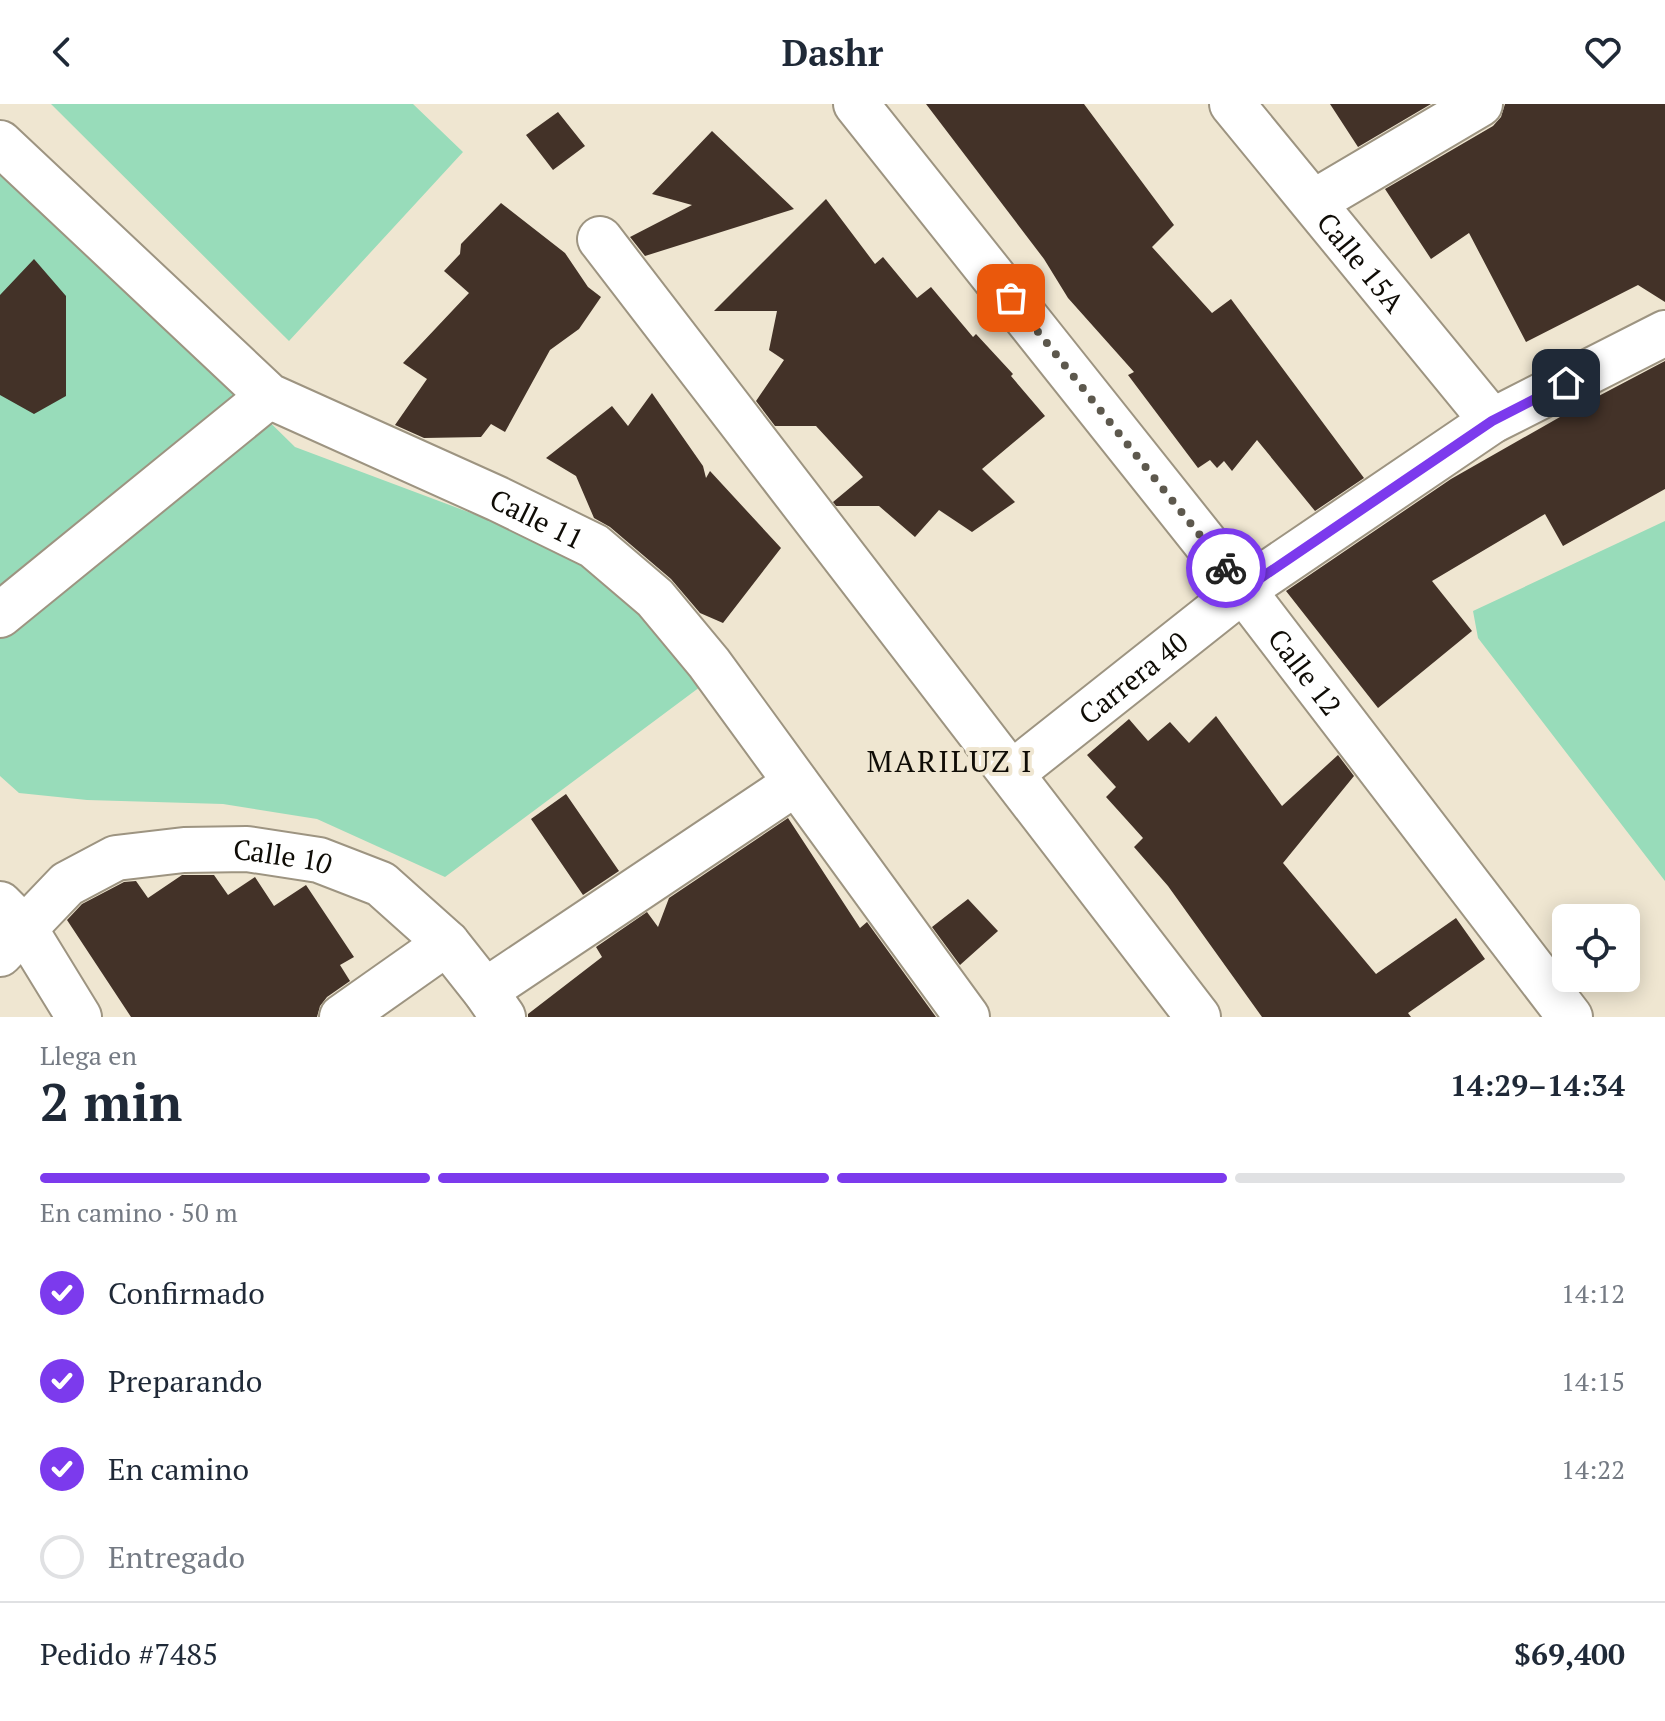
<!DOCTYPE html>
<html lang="es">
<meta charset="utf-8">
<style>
:root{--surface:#fff;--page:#f6f6f7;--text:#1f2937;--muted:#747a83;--line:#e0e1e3;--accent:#7c3aed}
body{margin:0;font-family:"PT Serif",serif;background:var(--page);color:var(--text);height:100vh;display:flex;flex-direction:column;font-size:30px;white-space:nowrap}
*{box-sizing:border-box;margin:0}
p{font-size:26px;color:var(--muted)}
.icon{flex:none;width:44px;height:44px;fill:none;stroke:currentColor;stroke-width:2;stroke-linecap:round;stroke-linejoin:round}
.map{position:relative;height:913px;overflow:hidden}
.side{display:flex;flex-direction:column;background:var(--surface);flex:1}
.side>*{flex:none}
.buttons{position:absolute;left:1552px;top:800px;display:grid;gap:16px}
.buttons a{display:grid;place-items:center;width:88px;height:88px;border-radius:12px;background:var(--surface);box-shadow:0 4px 20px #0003;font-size:40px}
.pin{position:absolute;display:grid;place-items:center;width:68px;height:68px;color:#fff;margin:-34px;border-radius:16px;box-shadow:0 4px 12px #0006}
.courier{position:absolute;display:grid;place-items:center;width:80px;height:80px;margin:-40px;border:6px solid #7c3aed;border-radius:50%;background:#fff;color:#222;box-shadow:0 2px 10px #0007}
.head em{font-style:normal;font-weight:700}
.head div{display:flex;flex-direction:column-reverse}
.head{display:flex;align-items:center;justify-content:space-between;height:136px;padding:0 40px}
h1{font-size:52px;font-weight:700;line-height:60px}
.bar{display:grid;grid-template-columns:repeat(4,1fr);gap:12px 8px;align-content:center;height:96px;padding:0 40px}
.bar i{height:10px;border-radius:6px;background:var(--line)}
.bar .selected{background:var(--accent)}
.bar p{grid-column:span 4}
.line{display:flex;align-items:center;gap:20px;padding:0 40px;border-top:2px solid var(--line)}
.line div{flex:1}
ol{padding:0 40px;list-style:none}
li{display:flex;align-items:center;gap:24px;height:88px}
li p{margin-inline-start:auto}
li .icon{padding:8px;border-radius:50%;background:var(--accent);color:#fff;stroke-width:4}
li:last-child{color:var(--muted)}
li i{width:44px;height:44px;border:4px solid var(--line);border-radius:50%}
header{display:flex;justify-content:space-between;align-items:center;height:104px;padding:0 40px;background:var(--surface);font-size:36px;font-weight:700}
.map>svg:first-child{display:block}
.green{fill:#98dcba}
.building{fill:#433228}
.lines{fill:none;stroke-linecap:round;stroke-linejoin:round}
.street-casing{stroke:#9d9481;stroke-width:48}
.street{stroke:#fff;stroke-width:44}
.done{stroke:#5d584d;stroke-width:8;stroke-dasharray:0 14.4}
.route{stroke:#7c3aed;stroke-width:10}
.labels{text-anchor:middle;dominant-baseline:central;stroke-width:8;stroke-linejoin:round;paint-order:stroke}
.street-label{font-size:28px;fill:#0f0c06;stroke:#efe6d1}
.neighbourhood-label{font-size:30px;letter-spacing:2px;fill:#0f0c06;stroke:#efe6d1}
</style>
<header><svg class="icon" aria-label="back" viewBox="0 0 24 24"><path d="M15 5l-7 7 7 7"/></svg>Dashr<svg class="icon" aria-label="heart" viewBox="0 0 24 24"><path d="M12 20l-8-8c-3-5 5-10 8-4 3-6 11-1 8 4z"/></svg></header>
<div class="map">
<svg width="1665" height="913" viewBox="0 0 1665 913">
<rect width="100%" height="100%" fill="#efe6d1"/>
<path class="green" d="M 51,0 L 413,0 L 463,48 L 289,237 Z
M 8,61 L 295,343 L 487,415 L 562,446 L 663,521 L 708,577 L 445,773 L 317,715 L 223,700 L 87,696 L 19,689 L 0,672 L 0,69 Z
M 1665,417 L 1665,777 L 1478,534 L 1473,507 Z"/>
<path class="building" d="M 926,0 L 1084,0 L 1174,121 L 1152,143 L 1212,209 L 1231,195 L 1364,374 L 1315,407 L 1257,336 L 1232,367 L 1224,357 L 1217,364 L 1210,356 L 1198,364 L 1128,271 L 1134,268 L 1068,194 L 1044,155 Z
M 1330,0 L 1431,0 L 1358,43 Z
M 1505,0 L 1665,0 L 1665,198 L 1638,181 L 1526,238 L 1469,129 L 1431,155 L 1385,85 L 1493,22 L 1501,13 Z
M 558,8 L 585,42 L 553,66 L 526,31 Z
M 712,27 L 794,105 L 645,152 L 630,133 L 692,101 L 652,90 Z
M 826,95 L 875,160 L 883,153 L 917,194 L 931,183 L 973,233 L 976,230 L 1013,270 L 1011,272 L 1045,312 L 982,365 L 1015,398 L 972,428 L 939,406 L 915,433 L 879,402 L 836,402 L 833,398 L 863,373 L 816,322 L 775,322 L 756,297 L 784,256 L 769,246 L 777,207 L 714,207 Z
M 501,99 L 565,149 L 588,183 L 601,193 L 579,225 L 550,246 L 505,328 L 491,320 L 481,333 L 424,334 L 395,321 L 427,275 L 403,259 L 469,189 L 444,167 L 460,150 L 461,140 Z
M 34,155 L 66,192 L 66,292 L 34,310 L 0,291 L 0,191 Z
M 1665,257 L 1665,385 L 1563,442 L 1545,410 L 1432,477 L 1472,527 L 1378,604 L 1286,487 L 1451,375 L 1574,305 Z
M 652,289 L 703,362 L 706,374 L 710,367 L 781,444 L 723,519 L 700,509 L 671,475 L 610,423 L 594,414 L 576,372 L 546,354 L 612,302 L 628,322 Z
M 1216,612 L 1282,702 L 1338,651 L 1354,672 L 1283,759 L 1376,870 L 1456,814 L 1485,855 L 1408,909 L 1411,913 L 1262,913 L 1168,782 L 1134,743 L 1143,734 L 1106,693 L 1116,683 L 1087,651 L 1129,615 L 1148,637 L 1170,618 L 1189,639 Z
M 566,690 L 619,767 L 583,791 L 531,715 Z
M 788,714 L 860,824 L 867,818 L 936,913 L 528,913 L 528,910 L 602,853 L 596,843 L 647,808 L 658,823 L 669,794 Z
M 182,771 L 214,771 L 228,791 L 255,773 L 274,802 L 306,781 L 354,853 L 340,861 L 350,877 L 327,893 L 320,902 L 317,913 L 131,913 L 67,816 L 82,800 L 124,778 L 136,777 L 148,794 Z
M 968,795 L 998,827 L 960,861 L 932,823 Z"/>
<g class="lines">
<g class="street-casing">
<g id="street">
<path id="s1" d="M 856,0 L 1243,486 L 1570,913"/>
<path id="s2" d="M 1232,0 L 1492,317"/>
<path id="s3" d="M 0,39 L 269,292 L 498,395 L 594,442 L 655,494 L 709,559 L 967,913"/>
<path d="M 1314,98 L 1480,0"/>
<path d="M 600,135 L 1198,913"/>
<path d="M 0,511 L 269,292"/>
<path id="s4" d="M 1012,669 L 1243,486 L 1492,317 L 1665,229"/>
<path d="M 0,800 L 25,825 L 79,913"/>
<path id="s5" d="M 0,850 L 67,780 L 116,754 L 184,746 L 247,745 L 319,756 L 381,780 L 447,839 L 485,887 L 503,913"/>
<path d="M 485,887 L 796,679"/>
<path d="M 342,913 L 447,839"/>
</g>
</g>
<use href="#street" class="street"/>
</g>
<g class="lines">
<path class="done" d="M 1011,194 L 1226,464"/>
<path class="route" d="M 1226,464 L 1243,486 L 1492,317 L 1566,279"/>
</g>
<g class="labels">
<g class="street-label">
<text stroke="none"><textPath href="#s2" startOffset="204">Calle 15A</textPath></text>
<text stroke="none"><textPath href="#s3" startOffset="664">Calle 11</textPath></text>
<text stroke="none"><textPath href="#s1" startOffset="724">Calle 12</textPath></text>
<text stroke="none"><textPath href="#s4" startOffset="154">Carrera 40</textPath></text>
<text stroke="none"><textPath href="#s5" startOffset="320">Calle 10</textPath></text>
</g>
<g class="neighbourhood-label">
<text x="950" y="657">MARILUZ I</text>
</g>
</g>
</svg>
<div class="buttons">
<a><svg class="icon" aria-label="locate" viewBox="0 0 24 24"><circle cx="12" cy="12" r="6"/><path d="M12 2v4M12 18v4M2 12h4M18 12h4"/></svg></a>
</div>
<div class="pin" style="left:1011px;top:194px;background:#ea580c"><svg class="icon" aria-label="bag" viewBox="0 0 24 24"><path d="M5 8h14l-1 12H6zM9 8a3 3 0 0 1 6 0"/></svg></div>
<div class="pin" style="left:1566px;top:279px;background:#1f2937"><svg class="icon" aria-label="home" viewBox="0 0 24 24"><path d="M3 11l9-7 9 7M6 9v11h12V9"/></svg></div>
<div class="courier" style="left:1226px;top:464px"><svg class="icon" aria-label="bike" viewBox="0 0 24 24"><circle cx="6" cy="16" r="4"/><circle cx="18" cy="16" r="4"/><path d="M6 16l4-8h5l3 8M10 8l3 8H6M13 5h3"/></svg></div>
</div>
<section class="side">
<div class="head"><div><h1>2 min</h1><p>Llega en</p></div><em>14:29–14:34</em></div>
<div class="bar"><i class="selected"></i><i class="selected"></i><i class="selected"></i><i></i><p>En camino · 50 m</p></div>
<ol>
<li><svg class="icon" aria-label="check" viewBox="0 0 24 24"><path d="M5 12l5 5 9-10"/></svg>Confirmado<p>14:12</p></li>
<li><svg class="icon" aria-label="check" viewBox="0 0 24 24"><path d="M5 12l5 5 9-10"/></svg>Preparando<p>14:15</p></li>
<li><svg class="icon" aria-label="check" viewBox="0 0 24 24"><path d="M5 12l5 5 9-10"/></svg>En camino<p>14:22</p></li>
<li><i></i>Entregado</li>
</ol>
<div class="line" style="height:104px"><div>Pedido #7485</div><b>$69,400</b></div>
</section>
